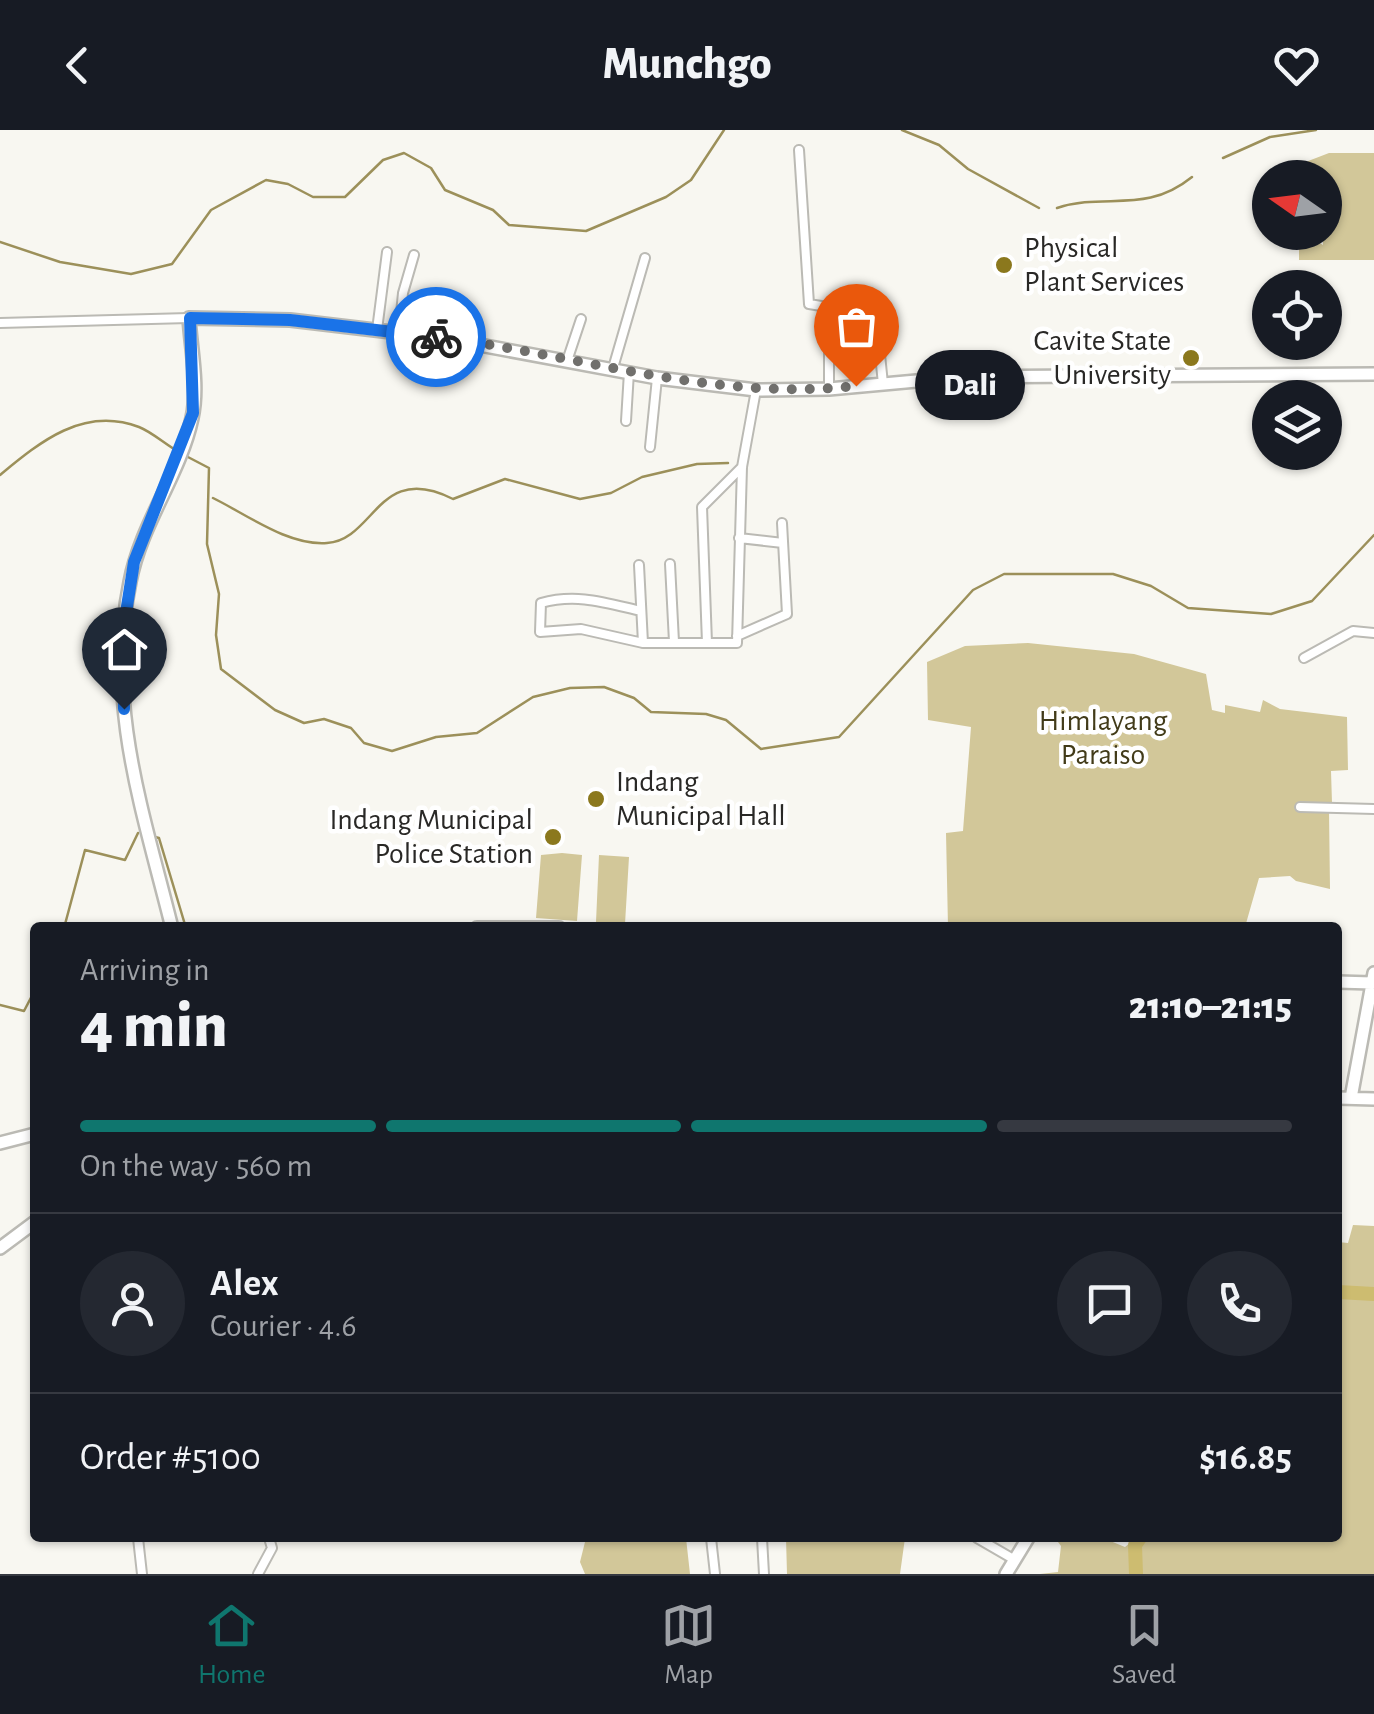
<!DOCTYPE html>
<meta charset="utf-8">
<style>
:root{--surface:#171b24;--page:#242831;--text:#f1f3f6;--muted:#9ea1a6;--line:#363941;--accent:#0f766e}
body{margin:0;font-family:"Alegreya Sans",sans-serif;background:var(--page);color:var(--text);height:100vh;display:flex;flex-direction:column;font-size:38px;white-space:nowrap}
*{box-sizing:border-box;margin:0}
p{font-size:32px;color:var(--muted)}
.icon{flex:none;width:55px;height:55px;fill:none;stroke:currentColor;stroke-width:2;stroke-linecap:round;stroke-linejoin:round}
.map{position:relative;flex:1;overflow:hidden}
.panel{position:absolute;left:30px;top:792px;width:1312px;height:620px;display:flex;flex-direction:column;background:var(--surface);border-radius:10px;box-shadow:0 2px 8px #0004}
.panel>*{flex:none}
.needle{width:65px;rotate:284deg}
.tools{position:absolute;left:1252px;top:30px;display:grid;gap:20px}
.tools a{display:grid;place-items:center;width:90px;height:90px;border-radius:50%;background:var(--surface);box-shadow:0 2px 8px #0004;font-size:50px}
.pin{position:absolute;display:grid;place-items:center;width:85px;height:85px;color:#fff;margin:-102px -42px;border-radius:50% 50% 50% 0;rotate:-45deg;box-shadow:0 0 10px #0007}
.pin .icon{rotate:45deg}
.courier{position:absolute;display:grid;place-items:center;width:100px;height:100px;margin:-50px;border:8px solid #1a73e8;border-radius:50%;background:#fff;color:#222;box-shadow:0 2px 12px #0007}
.bubble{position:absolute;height:70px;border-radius:35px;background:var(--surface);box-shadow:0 2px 8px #0004;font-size:32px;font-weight:800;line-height:70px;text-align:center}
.head em{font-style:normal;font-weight:800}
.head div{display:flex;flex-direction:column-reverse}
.head{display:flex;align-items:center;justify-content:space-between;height:170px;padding:0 50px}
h1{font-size:65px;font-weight:800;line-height:75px}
.bar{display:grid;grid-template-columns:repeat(4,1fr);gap:15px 10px;align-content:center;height:120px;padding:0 50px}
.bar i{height:12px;border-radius:8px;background:var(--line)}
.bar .active{background:var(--accent)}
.bar p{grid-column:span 4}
.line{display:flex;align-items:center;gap:25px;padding:0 50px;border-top:2px solid var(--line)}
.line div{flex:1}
.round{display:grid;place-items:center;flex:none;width:105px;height:105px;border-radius:52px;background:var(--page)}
header{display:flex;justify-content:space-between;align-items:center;height:130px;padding:0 50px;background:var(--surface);font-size:45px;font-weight:800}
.tabs{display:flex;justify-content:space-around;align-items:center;height:140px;border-top:2px solid var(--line);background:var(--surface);font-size:28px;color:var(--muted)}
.tabs a{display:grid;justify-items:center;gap:5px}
.tabs .active{color:var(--accent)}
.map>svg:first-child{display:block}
.green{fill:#d2c799}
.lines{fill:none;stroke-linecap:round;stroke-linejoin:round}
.stream{stroke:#9c905a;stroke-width:2.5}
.river{stroke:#cdbc70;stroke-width:14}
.street-casing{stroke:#bbbab4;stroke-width:12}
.secondary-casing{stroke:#bbbab4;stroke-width:16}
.street{stroke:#fff;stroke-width:8}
.secondary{stroke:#fff;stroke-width:11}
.done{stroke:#71706d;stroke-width:10;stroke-dasharray:0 18}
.route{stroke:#1a73e8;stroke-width:12}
.poi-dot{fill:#8b781d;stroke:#fff;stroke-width:4}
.labels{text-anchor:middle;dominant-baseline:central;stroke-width:9;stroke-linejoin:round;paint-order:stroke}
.poi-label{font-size:30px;fill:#292826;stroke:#fff;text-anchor:start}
.park-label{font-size:30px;fill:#423b19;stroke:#fff}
</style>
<header><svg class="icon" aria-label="back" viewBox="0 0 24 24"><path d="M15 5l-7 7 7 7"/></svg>Munchgo<svg class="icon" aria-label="heart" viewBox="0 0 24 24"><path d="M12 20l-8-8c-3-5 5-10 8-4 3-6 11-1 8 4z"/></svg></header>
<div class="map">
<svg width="1374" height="1444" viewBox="0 0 1374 1444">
<rect width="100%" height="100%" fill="#f8f7f1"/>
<path class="green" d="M 1329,23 L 1374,23 L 1374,130 L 1299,130 L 1299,114 L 1290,103 L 1304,103 L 1323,115 L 1321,37 L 1305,47 L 1291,47 L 1303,33 Z
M 1028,513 L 1134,524 L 1206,544 L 1212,580 L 1225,583 L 1225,575 L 1260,582 L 1263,570 L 1280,579 L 1347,587 L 1348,640 L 1331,641 L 1332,673 L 1299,674 L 1301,681 L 1329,680 L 1330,759 L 1296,751 L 1290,746 L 1259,748 L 1245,797 L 948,797 L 946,703 L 963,701 L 971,597 L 928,590 L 927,532 L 965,516 Z
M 562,723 L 582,725 L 577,791 L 536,788 L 541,725 Z
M 599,725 L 629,727 L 625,794 L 596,792 Z
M 1353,1095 L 1374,1096 L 1374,1444 L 1040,1444 L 1058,1442 L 1061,1416 L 1055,1408 L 1103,1408 L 1125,1417 L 1136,1408 L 1338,1408 L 1338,1112 L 1348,1113 Z
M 586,1408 L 686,1408 L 690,1444 L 585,1444 L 580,1432 Z
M 786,1408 L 905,1408 L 900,1444 L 787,1444 Z"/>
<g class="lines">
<path class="stream" d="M 902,0 L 939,15 L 968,39 L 1039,78
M 1223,28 L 1270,7 L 1316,0
M 1057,78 C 1106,62 1145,85 1192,47
M 0,112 L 60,132 L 131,144 L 172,134 L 211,80 L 266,50 L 288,54 L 313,67 L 345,67 L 383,30 L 404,23 L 431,38 L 445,60 L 493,80 L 509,95 L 586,101 L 666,67 L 691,50 L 724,0
M 186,326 L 209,338 L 207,414 L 219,464 L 216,505 L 221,539 L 275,580 L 304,593 L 324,589 L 351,598 L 364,613 L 392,621 L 436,607 L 477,603 L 533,567 L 570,558 L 604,557 L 634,568 L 651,582 L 706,584 L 726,590 L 761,619 L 839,607 L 973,460 L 1004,444 L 1113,444 L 1151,456 L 1188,478 L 1271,484 L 1312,471 L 1374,405
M 0,345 C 40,312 83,276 139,297 C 152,302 166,315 179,322
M 213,368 C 246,384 288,416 327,413 C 375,410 378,331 453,369 L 505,349 L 580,369 L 611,363 L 642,347 L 697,334 L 728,333
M 155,707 L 159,708 L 186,798
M 64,798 L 85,720 L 125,730 L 138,703
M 0,875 L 24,881 L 35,860"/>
<path class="river" d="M 1338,1162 L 1374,1164
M 1136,1444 L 1135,1415 L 1140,1408"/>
<g class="street-casing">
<path id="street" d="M 799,20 L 809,174 L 876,185 L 883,254
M 0,193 L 189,188
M 377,200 L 387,122
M 399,203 L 403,163 L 414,125
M 568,228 L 581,189
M 613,238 L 645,128
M 829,259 L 829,193
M 626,291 L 629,242
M 650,317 L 657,248
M 739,408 L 783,413
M 670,434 L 674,512
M 639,435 L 643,513
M 641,481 C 606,473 577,463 541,473 L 540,502 L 581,499 L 643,513 L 737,513 L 742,337 L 756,260
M 737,506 L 787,484 L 782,393
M 707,513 L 702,377 L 742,337
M 1304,528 L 1353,501 L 1374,503
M 1300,677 L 1374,679
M 138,1408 L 142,1444
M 711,1408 L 715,1444
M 762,1408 L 764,1444
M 977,1408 L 1015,1430
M 258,1444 L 272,1418 L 269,1408"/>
</g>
<g class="secondary-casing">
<path id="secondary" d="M 172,798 C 143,681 105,574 130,452 C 141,393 180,345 192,288 C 199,256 191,220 189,188 L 290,190 L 442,208 L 657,248 L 756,260 L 829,259 L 960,247 L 1374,244
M 477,798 L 559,798
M 1338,852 L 1372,853
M 1338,968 L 1374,969
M 1351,968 L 1374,843
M 0,1013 L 35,1004
M 0,1118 L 35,1092
M 1006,1444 L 1028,1408"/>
</g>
<use href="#street" class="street"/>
<use href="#secondary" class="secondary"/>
</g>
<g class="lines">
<path class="done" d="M 436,207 C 576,224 713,272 856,256"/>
<path class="route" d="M 124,579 L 123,502 L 134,432 L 193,283 L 190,188 L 290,190 L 436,207"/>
</g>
<g class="poi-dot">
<circle cx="1004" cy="135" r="10"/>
<circle cx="1191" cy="228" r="10"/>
<circle cx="596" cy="669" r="10"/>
<circle cx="553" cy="707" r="10"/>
</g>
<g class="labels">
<g class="poi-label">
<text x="1024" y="118">Physical<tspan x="1024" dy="34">Plant Services</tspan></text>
<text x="1171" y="211" text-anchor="end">Cavite State<tspan x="1171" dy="34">University</tspan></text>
<text x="616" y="652">Indang<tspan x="616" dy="34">Municipal Hall</tspan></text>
<text x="533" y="690" text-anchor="end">Indang Municipal<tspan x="533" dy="34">Police Station</tspan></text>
</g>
<g class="park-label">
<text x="1103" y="591">Himlayang<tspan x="1103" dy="34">Paraiso</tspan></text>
</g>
</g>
</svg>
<div class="tools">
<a><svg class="needle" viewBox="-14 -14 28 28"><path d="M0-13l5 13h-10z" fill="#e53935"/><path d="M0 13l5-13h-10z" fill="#9ea1a6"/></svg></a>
<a><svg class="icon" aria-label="locate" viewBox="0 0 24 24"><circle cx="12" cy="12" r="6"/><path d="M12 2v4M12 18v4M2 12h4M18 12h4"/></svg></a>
<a><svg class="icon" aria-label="layers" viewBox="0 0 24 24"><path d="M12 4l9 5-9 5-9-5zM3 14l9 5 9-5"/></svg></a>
</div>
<div class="pin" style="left:856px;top:256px;background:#ea580c"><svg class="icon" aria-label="bag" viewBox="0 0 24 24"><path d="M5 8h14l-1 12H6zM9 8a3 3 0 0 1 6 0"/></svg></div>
<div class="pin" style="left:124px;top:579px;background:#1f2937"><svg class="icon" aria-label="home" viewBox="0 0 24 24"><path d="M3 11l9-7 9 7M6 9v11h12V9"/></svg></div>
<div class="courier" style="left:436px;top:207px"><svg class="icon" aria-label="bike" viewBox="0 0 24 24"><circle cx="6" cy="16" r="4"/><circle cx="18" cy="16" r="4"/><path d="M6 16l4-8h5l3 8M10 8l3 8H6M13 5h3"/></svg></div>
<div class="bubble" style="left:915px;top:220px;width:110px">Dali</div>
<section class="panel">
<div class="head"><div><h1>4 min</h1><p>Arriving in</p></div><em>21:10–21:15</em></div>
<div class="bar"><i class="active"></i><i class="active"></i><i class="active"></i><i></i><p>On the way · 560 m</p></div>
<div class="line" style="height:180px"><a class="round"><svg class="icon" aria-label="person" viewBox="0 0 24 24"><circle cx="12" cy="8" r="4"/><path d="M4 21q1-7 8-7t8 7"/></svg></a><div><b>Alex</b><p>Courier · 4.6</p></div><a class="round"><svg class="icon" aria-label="chat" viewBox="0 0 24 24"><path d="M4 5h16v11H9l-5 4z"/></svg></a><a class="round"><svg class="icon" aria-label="phone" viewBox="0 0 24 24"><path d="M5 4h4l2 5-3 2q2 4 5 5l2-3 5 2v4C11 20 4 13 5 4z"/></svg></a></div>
<div class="line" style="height:130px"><div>Order #5100</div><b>$16.85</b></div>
</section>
</div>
<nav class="tabs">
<a class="active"><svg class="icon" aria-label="home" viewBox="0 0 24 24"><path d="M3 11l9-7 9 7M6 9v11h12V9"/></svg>Home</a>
<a><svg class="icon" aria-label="map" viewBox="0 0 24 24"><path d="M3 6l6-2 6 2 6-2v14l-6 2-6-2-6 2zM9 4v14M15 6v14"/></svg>Map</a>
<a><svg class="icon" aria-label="saved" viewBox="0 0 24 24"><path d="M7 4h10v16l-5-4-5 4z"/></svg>Saved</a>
</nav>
